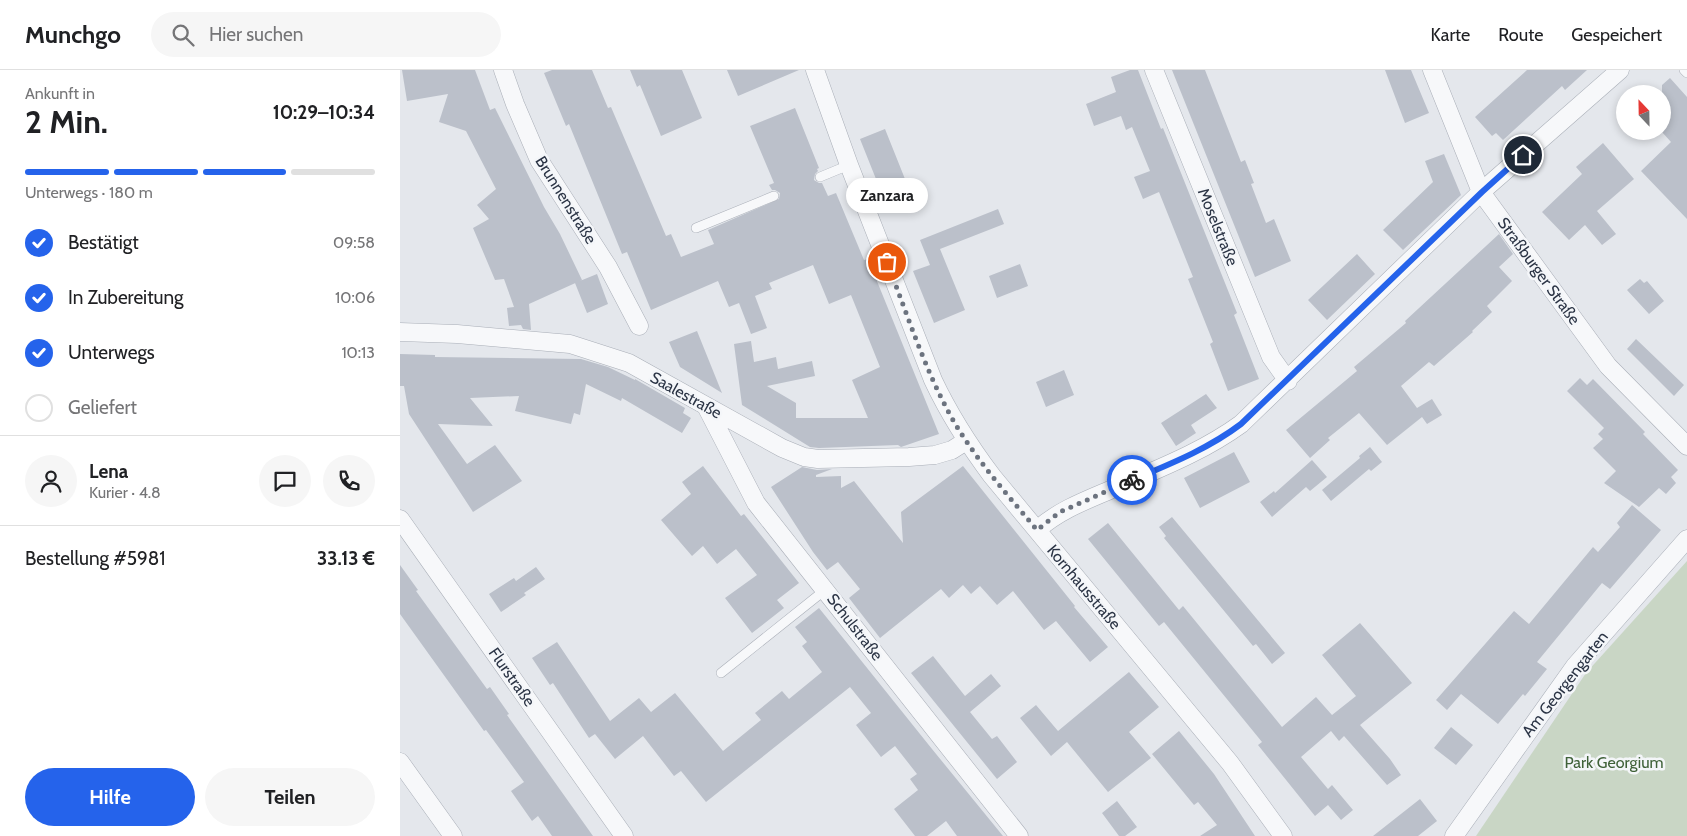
<!DOCTYPE html>
<html lang="de">
<meta charset="utf-8">
<style>
:root{--surface:#fff;--page:#f6f6f6;--text:#202124;--muted:#757577;--line:#e0e0e0;--accent:#2563eb}
body{margin:0;font-family:Cabin,sans-serif;background:var(--page);color:var(--text);height:100vh;display:flex;flex-direction:column;font-size:19px;white-space:nowrap}
*{box-sizing:border-box;margin:0}
p{font-size:16px;color:var(--muted)}
.icon{flex:none;width:28px;height:28px;fill:none;stroke:currentColor;stroke-width:2;stroke-linecap:round;stroke-linejoin:round}
.map{position:relative;flex:1;overflow:hidden}
.panel{display:flex;flex-direction:column;background:var(--surface);width:400px}
.panel>*{flex:none}
.needle{width:32px;rotate:338deg}
.fabs{position:absolute;left:1216px;top:15px;display:grid;gap:10px}
.fabs a{display:grid;place-items:center;width:55px;height:55px;border-radius:50%;background:var(--surface);box-shadow:0 2px 8px #0003;font-size:25px}
.pin{position:absolute;display:grid;place-items:center;width:42px;height:42px;color:#fff;margin:-21px;border:2px solid #fff;border-radius:50%;box-shadow:0 1px 5px #0007}
.courier{position:absolute;display:grid;place-items:center;width:50px;height:50px;margin:-25px;border:4px solid #2563eb;border-radius:50%;background:#fff;color:#222;box-shadow:0 1px 6px #0007}
.bubble{position:absolute;height:35px;border-radius:18px;background:var(--surface);box-shadow:0 2px 8px #0003;font-size:16px;font-weight:800;line-height:35px;text-align:center}
.headline em{font-style:normal;font-weight:800}
.headline div{display:flex;flex-direction:column-reverse}
.headline{display:flex;align-items:center;justify-content:space-between;height:85px;padding:0 25px}
h1{font-size:32px;font-weight:800;line-height:38px}
.bar{display:grid;grid-template-columns:repeat(4,1fr);gap:8px 5px;align-content:center;height:60px;padding:0 25px}
.bar i{height:6px;border-radius:4px;background:var(--line)}
.bar .current{background:var(--accent)}
.bar p{grid-column:span 4}
.line{display:flex;align-items:center;gap:12px;padding:0 25px;border-top:1px solid var(--line)}
.line div{flex:1}
.round{display:grid;place-items:center;flex:none;width:52px;height:52px;border-radius:26px;background:var(--page)}
ol{padding:0 25px;list-style:none}
li{display:flex;align-items:center;gap:15px;height:55px}
li p{margin-inline-start:auto}
li .icon{padding:5px;border-radius:50%;background:var(--accent);color:#fff;stroke-width:4}
li:last-child{color:var(--muted)}
li i{width:28px;height:28px;border:2px solid var(--line);border-radius:50%}
.cta{display:flex;gap:10px;margin-top:auto;padding:10px 25px}
.cta a{flex:1;height:58px;border-radius:30px;background:var(--accent);color:#fff;font-size:20px;font-weight:800;line-height:58px;text-align:center}
.cta a+a{background:var(--page);color:var(--text)}
header{display:flex;align-items:center;gap:30px;box-sizing:border-box;height:70px;padding:0 25px;background:var(--surface);border-bottom:1px solid var(--line)}
header strong{font-size:24px}
nav{display:flex;gap:28px;margin-inline-start:auto;font-size:18px}
.search{width:350px;height:45px;background:var(--page);display:flex;align-items:center;gap:12px;box-sizing:border-box;padding:0 18px;border-radius:28px;color:var(--muted);font-size:19px}
main{display:flex;flex:1;min-height:0}
.map>svg:first-child{display:block}
.green{fill:#c9d6c5}
.building{fill:#bbc0ca}
.lines{fill:none;stroke-linecap:round;stroke-linejoin:round}
.lane-casing{stroke:#a9aeb7;stroke-width:10}
.street-casing{stroke:#a9aeb7;stroke-width:19}
.lane{stroke:#f7f8fa;stroke-width:9}
.street{stroke:#f7f8fa;stroke-width:18}
.done{stroke:#6c737f;stroke-width:5;stroke-dasharray:0 9}
.route{stroke:#2563eb;stroke-width:6}
.labels{text-anchor:middle;dominant-baseline:central;stroke-width:5;stroke-linejoin:round;paint-order:stroke}
.street-label{font-size:16px;fill:#2b3445;stroke:#f4f6f9}
.park-label{font-size:16px;fill:#3f6138;stroke:#f4f6f9}
</style>
<header>
<strong>Munchgo</strong>
<div class="search"><svg class="icon" aria-label="search" viewBox="0 0 24 24"><circle cx="10" cy="10" r="6"/><path d="M15 15l6 6"/></svg>Hier suchen</div>
<nav><a>Karte</a><a>Route</a><a>Gespeichert</a></nav>
</header>
<main>
<section class="panel">
<div class="headline"><div><h1>2 Min.</h1><p>Ankunft in</p></div><em>10:29–10:34</em></div>
<div class="bar"><i class="current"></i><i class="current"></i><i class="current"></i><i></i><p>Unterwegs · 180 m</p></div>
<ol>
<li><svg class="icon" aria-label="check" viewBox="0 0 24 24"><path d="M5 12l5 5 9-10"/></svg>Bestätigt<p>09:58</p></li>
<li><svg class="icon" aria-label="check" viewBox="0 0 24 24"><path d="M5 12l5 5 9-10"/></svg>In Zubereitung<p>10:06</p></li>
<li><svg class="icon" aria-label="check" viewBox="0 0 24 24"><path d="M5 12l5 5 9-10"/></svg>Unterwegs<p>10:13</p></li>
<li><i></i>Geliefert</li>
</ol>
<div class="line" style="height:90px"><a class="round"><svg class="icon" aria-label="person" viewBox="0 0 24 24"><circle cx="12" cy="8" r="4"/><path d="M4 21q1-7 8-7t8 7"/></svg></a><div><b>Lena</b><p>Kurier · 4.8</p></div><a class="round"><svg class="icon" aria-label="chat" viewBox="0 0 24 24"><path d="M4 5h16v11H9l-5 4z"/></svg></a><a class="round"><svg class="icon" aria-label="phone" viewBox="0 0 24 24"><path d="M5 4h4l2 5-3 2q2 4 5 5l2-3 5 2v4C11 20 4 13 5 4z"/></svg></a></div>
<div class="line" style="height:65px"><div>Bestellung #5981</div><b>33.13 €</b></div>
<div class="cta"><a>Hilfe</a><a>Teilen</a></div>
</section>
<div class="map">
<svg width="1287" height="766" viewBox="0 0 1287 766">
<rect width="100%" height="100%" fill="#e4e7ec"/>
<path class="green" d="M 1287,491 L 1287,766 L 1076,766 L 1186,603 Z"/>
<path class="building" d="M 2,0 L 75,0 L 90,40 L 95,38 L 144,137 L 160,164 L 182,210 L 129,234 L 131,260 L 123,259 L 121,255 L 109,256 L 107,238 L 114,237 L 104,209 L 95,210 L 73,158 L 89,149 L 77,135 L 96,119 L 66,61 L 39,52 L 48,24 L 7,31 Z
M 152,0 L 192,0 L 208,38 L 211,37 L 266,166 L 271,164 L 281,187 L 314,174 L 308,160 L 379,129 L 380,123 L 375,120 L 372,120 L 369,115 L 374,113 L 350,56 L 395,38 L 419,98 L 417,99 L 418,101 L 415,104 L 414,110 L 419,113 L 422,113 L 428,126 L 436,123 L 464,190 L 468,189 L 539,364 L 501,377 L 498,375 L 419,378 L 410,377 L 342,335 L 334,274 L 351,271 L 354,292 L 376,287 L 378,299 L 412,291 L 415,306 L 367,316 L 396,333 L 396,348 L 468,348 L 452,310 L 480,297 L 451,225 L 429,234 L 413,195 L 369,213 L 372,219 L 355,226 L 367,258 L 351,264 L 339,233 L 329,237 L 318,211 L 251,240 L 227,182 L 222,184 L 169,54 L 166,56 L 144,3 Z
M 230,0 L 282,0 L 302,48 L 261,66 L 240,15 L 237,17 Z
M 327,0 L 399,0 L 338,26 Z
M 730,0 L 738,0 L 761,59 L 763,58 L 837,243 L 834,245 L 859,309 L 828,321 L 810,274 L 813,272 L 788,209 L 793,207 L 759,122 L 743,129 L 734,107 L 750,101 L 732,57 L 726,60 L 721,46 L 694,56 L 686,34 L 716,22 L 711,7 Z
M 772,0 L 805,0 L 841,92 L 845,90 L 854,113 L 851,114 L 866,153 L 874,149 L 891,191 L 855,207 Z
M 985,0 L 1011,0 L 1029,43 L 1005,53 Z
M 1127,0 L 1187,0 L 1165,20 L 1162,16 L 1103,70 L 1096,63 L 1092,66 L 1075,47 Z
M 1270,8 L 1287,27 L 1287,149 L 1241,101 L 1271,72 L 1262,62 L 1262,15 Z
M 485,59 L 507,114 L 482,124 L 460,69 Z
M 1203,73 L 1234,109 L 1197,141 L 1216,164 L 1202,175 L 1185,155 L 1169,170 L 1142,142 L 1182,104 L 1176,97 Z
M 1044,84 L 1061,125 L 1003,180 L 983,160 L 1033,112 L 1025,91 Z
M 598,139 L 604,154 L 540,179 L 565,240 L 534,253 L 513,201 L 530,195 L 520,170 Z
M 1099,164 L 1113,184 L 1099,197 L 1112,211 L 1087,236 L 1092,242 L 1072,261 L 1073,262 L 1034,296 L 1029,292 L 1001,316 L 1017,338 L 1032,329 L 1042,345 L 1027,354 L 1022,347 L 987,375 L 959,343 L 928,368 L 930,370 L 910,388 L 886,360 L 957,301 L 954,297 L 1006,253 L 1005,251 Z
M 957,184 L 975,204 L 927,250 L 908,230 Z
M 620,194 L 628,216 L 597,228 L 589,206 Z
M 197,204 L 208,234 L 187,243 L 175,213 Z
M 1240,209 L 1244,213 L 1247,211 L 1264,231 L 1249,244 L 1227,220 Z
M 297,261 L 322,323 L 280,297 L 269,272 Z
M 1236,269 L 1284,315 L 1274,326 L 1227,279 Z
M 0,284 L 35,285 L 35,287 L 181,289 L 208,297 L 235,310 L 235,309 L 285,338 L 283,343 L 291,348 L 282,363 L 222,328 L 221,331 L 186,314 L 180,345 L 174,343 L 171,354 L 115,341 L 119,326 L 70,328 L 93,356 L 38,354 L 67,394 L 95,375 L 122,411 L 73,442 L 9,344 L 4,316 L 0,316 Z
M 664,300 L 674,325 L 646,337 L 636,312 Z
M 1180,308 L 1187,315 L 1193,309 L 1245,362 L 1243,364 L 1278,400 L 1271,407 L 1276,413 L 1266,424 L 1259,418 L 1239,437 L 1204,413 L 1216,401 L 1193,378 L 1203,369 L 1198,364 L 1204,358 L 1167,321 Z
M 806,324 L 817,338 L 791,355 L 796,363 L 776,376 L 761,353 Z
M 970,377 L 982,392 L 971,401 L 969,399 L 931,431 L 922,420 L 960,388 L 959,386 Z
M 834,382 L 850,412 L 800,438 L 784,408 Z
M 912,390 L 927,407 L 910,421 L 906,417 L 872,447 L 860,432 L 874,421 L 875,423 Z
M 303,396 L 341,446 L 344,444 L 399,513 L 377,530 L 384,538 L 352,563 L 325,528 L 357,505 L 336,479 L 317,494 L 303,476 L 292,486 L 261,450 L 291,424 L 282,412 Z
M 563,396 L 675,536 L 674,537 L 708,577 L 690,592 L 656,551 L 644,560 L 613,521 L 597,535 L 580,516 L 571,524 L 563,515 L 549,528 L 541,519 L 480,568 L 449,528 L 460,519 L 438,492 L 427,500 L 413,482 L 371,417 L 402,397 L 417,400 L 432,399 L 416,405 L 416,407 L 441,406 L 441,418 L 454,411 L 503,473 L 501,442 Z
M 1232,435 L 1261,460 L 1210,519 L 1202,513 L 1137,592 L 1147,599 L 1125,626 L 1123,624 L 1098,654 L 1061,624 L 1047,640 L 1036,630 L 1114,541 L 1129,554 L 1193,477 L 1198,482 L 1220,457 L 1217,453 Z
M 772,447 L 885,583 L 872,594 L 856,574 L 853,576 L 764,468 L 766,466 L 759,457 Z
M 708,453 L 779,540 L 783,536 L 882,657 L 916,627 L 932,645 L 956,626 L 922,585 L 960,553 L 1012,613 L 960,655 L 990,689 L 1001,705 L 987,715 L 944,666 L 939,671 L 931,661 L 901,687 L 928,719 L 932,715 L 953,740 L 941,750 L 928,735 L 915,746 L 858,675 L 862,672 L 764,552 L 759,556 L 688,469 Z
M 0,495 L 18,520 L 16,521 L 87,619 L 90,617 L 109,644 L 107,645 L 193,766 L 152,766 L 138,746 L 132,751 L 111,721 L 124,712 L 86,660 L 84,661 L 0,544 Z
M 136,497 L 145,509 L 124,523 L 126,525 L 101,542 L 89,524 L 114,508 L 116,511 Z
M 419,538 L 532,679 L 603,766 L 557,766 L 546,751 L 527,766 L 515,766 L 494,739 L 518,720 L 510,709 L 517,704 L 495,676 L 481,687 L 456,655 L 471,643 L 450,617 L 306,732 L 281,701 L 274,706 L 243,666 L 215,689 L 195,664 L 189,668 L 153,613 L 150,615 L 132,588 L 157,572 L 210,651 L 239,628 L 251,642 L 275,623 L 323,681 L 361,650 L 355,643 L 382,621 L 389,629 L 422,602 L 402,576 L 407,572 L 395,557 Z
M 533,586 L 565,626 L 591,604 L 601,616 L 570,642 L 592,669 L 597,666 L 617,692 L 597,709 L 511,603 Z
M 729,602 L 759,637 L 729,662 L 751,688 L 708,722 L 667,672 L 651,686 L 620,648 L 636,635 L 658,661 Z
M 1051,657 L 1073,675 L 1056,695 L 1034,678 Z
M 779,661 L 814,704 L 855,766 L 800,766 L 817,755 L 798,732 L 794,735 L 752,684 Z
M 1020,729 L 1037,751 L 1018,766 L 973,766 Z
M 717,731 L 737,757 L 725,766 L 719,766 L 702,743 Z"/>
<g class="lines">
<g class="lane-casing">
<path id="lane" d="M 1284,0 L 1287,3
M 420,107 L 449,95
M 296,158 L 374,126
M 321,603 L 425,520"/>
</g>
<g class="street-casing">
<path id="street" d="M 103,0 L 115,34 L 139,90 L 208,197 L 239,256
M 415,0 L 449,95 L 533,310 C 550,346 568,374 592,406 L 830,693 L 883,766
M 754,0 L 871,287 L 888,311
M 1032,0 L 1081,122 L 1208,296 L 1287,376
M 0,262 L 57,264 L 170,274 L 229,293 L 382,378 L 404,387 L 418,389 L 509,387 L 535,385 L 552,380 L 566,371
M 307,338 L 356,433 L 619,766
M 0,449 L 224,766
M 637,460 C 658,441 684,431 710,420 C 755,400 801,383 841,354 L 1081,122 L 1220,0
M 0,692 L 53,766
M 1054,766 L 1175,596 L 1287,469"/>
</g>
<use href="#lane" class="lane"/>
<use href="#street" class="street"/>
</g>
<g class="lines">
<path class="done" d="M 487,192 C 506,241 523,294 548,341 C 571,384 605,422 637,460 L 660,442 L 732,410"/>
<path class="route" d="M 732,410 C 770,394 808,379 841,354 L 1082,122 L 1123,85"/>
</g>
<g class="labels">
<g class="street-label">
<text transform="translate(166 130) rotate(58)">Brunnenstraße</text>
<text transform="translate(818 157) rotate(68)">Moselstraße</text>
<text transform="translate(1139 201) rotate(54)">Straßburger Straße</text>
<text transform="translate(286 325) rotate(29)">Saalestraße</text>
<text transform="translate(684 517) rotate(50)">Kornhausstraße</text>
<text transform="translate(455 557) rotate(52)">Schulstraße</text>
<text transform="translate(112 607) rotate(55)">Flurstraße</text>
<text transform="translate(1165 614) rotate(-52)">Am Georgengarten</text>
</g>
<g class="park-label">
<text x="1214" y="692">Park Georgium</text>
</g>
</g>
</svg>
<div class="fabs">
<a><svg class="needle" viewBox="-14 -14 28 28"><path d="M0-13l5 13h-10z" fill="#e53935"/><path d="M0 13l5-13h-10z" fill="#757577"/></svg></a>
</div>
<div class="pin" style="left:487px;top:192px;background:#ea580c"><svg class="icon" aria-label="bag" viewBox="0 0 24 24"><path d="M5 8h14l-1 12H6zM9 8a3 3 0 0 1 6 0"/></svg></div>
<div class="pin" style="left:1123px;top:85px;background:#1f2937"><svg class="icon" aria-label="home" viewBox="0 0 24 24"><path d="M3 11l9-7 9 7M6 9v11h12V9"/></svg></div>
<div class="courier" style="left:732px;top:410px"><svg class="icon" aria-label="bike" viewBox="0 0 24 24"><circle cx="6" cy="16" r="4"/><circle cx="18" cy="16" r="4"/><path d="M6 16l4-8h5l3 8M10 8l3 8H6M13 5h3"/></svg></div>
<div class="bubble" style="left:446px;top:108px;width:82px">Zanzara</div>
</div>
</main>
